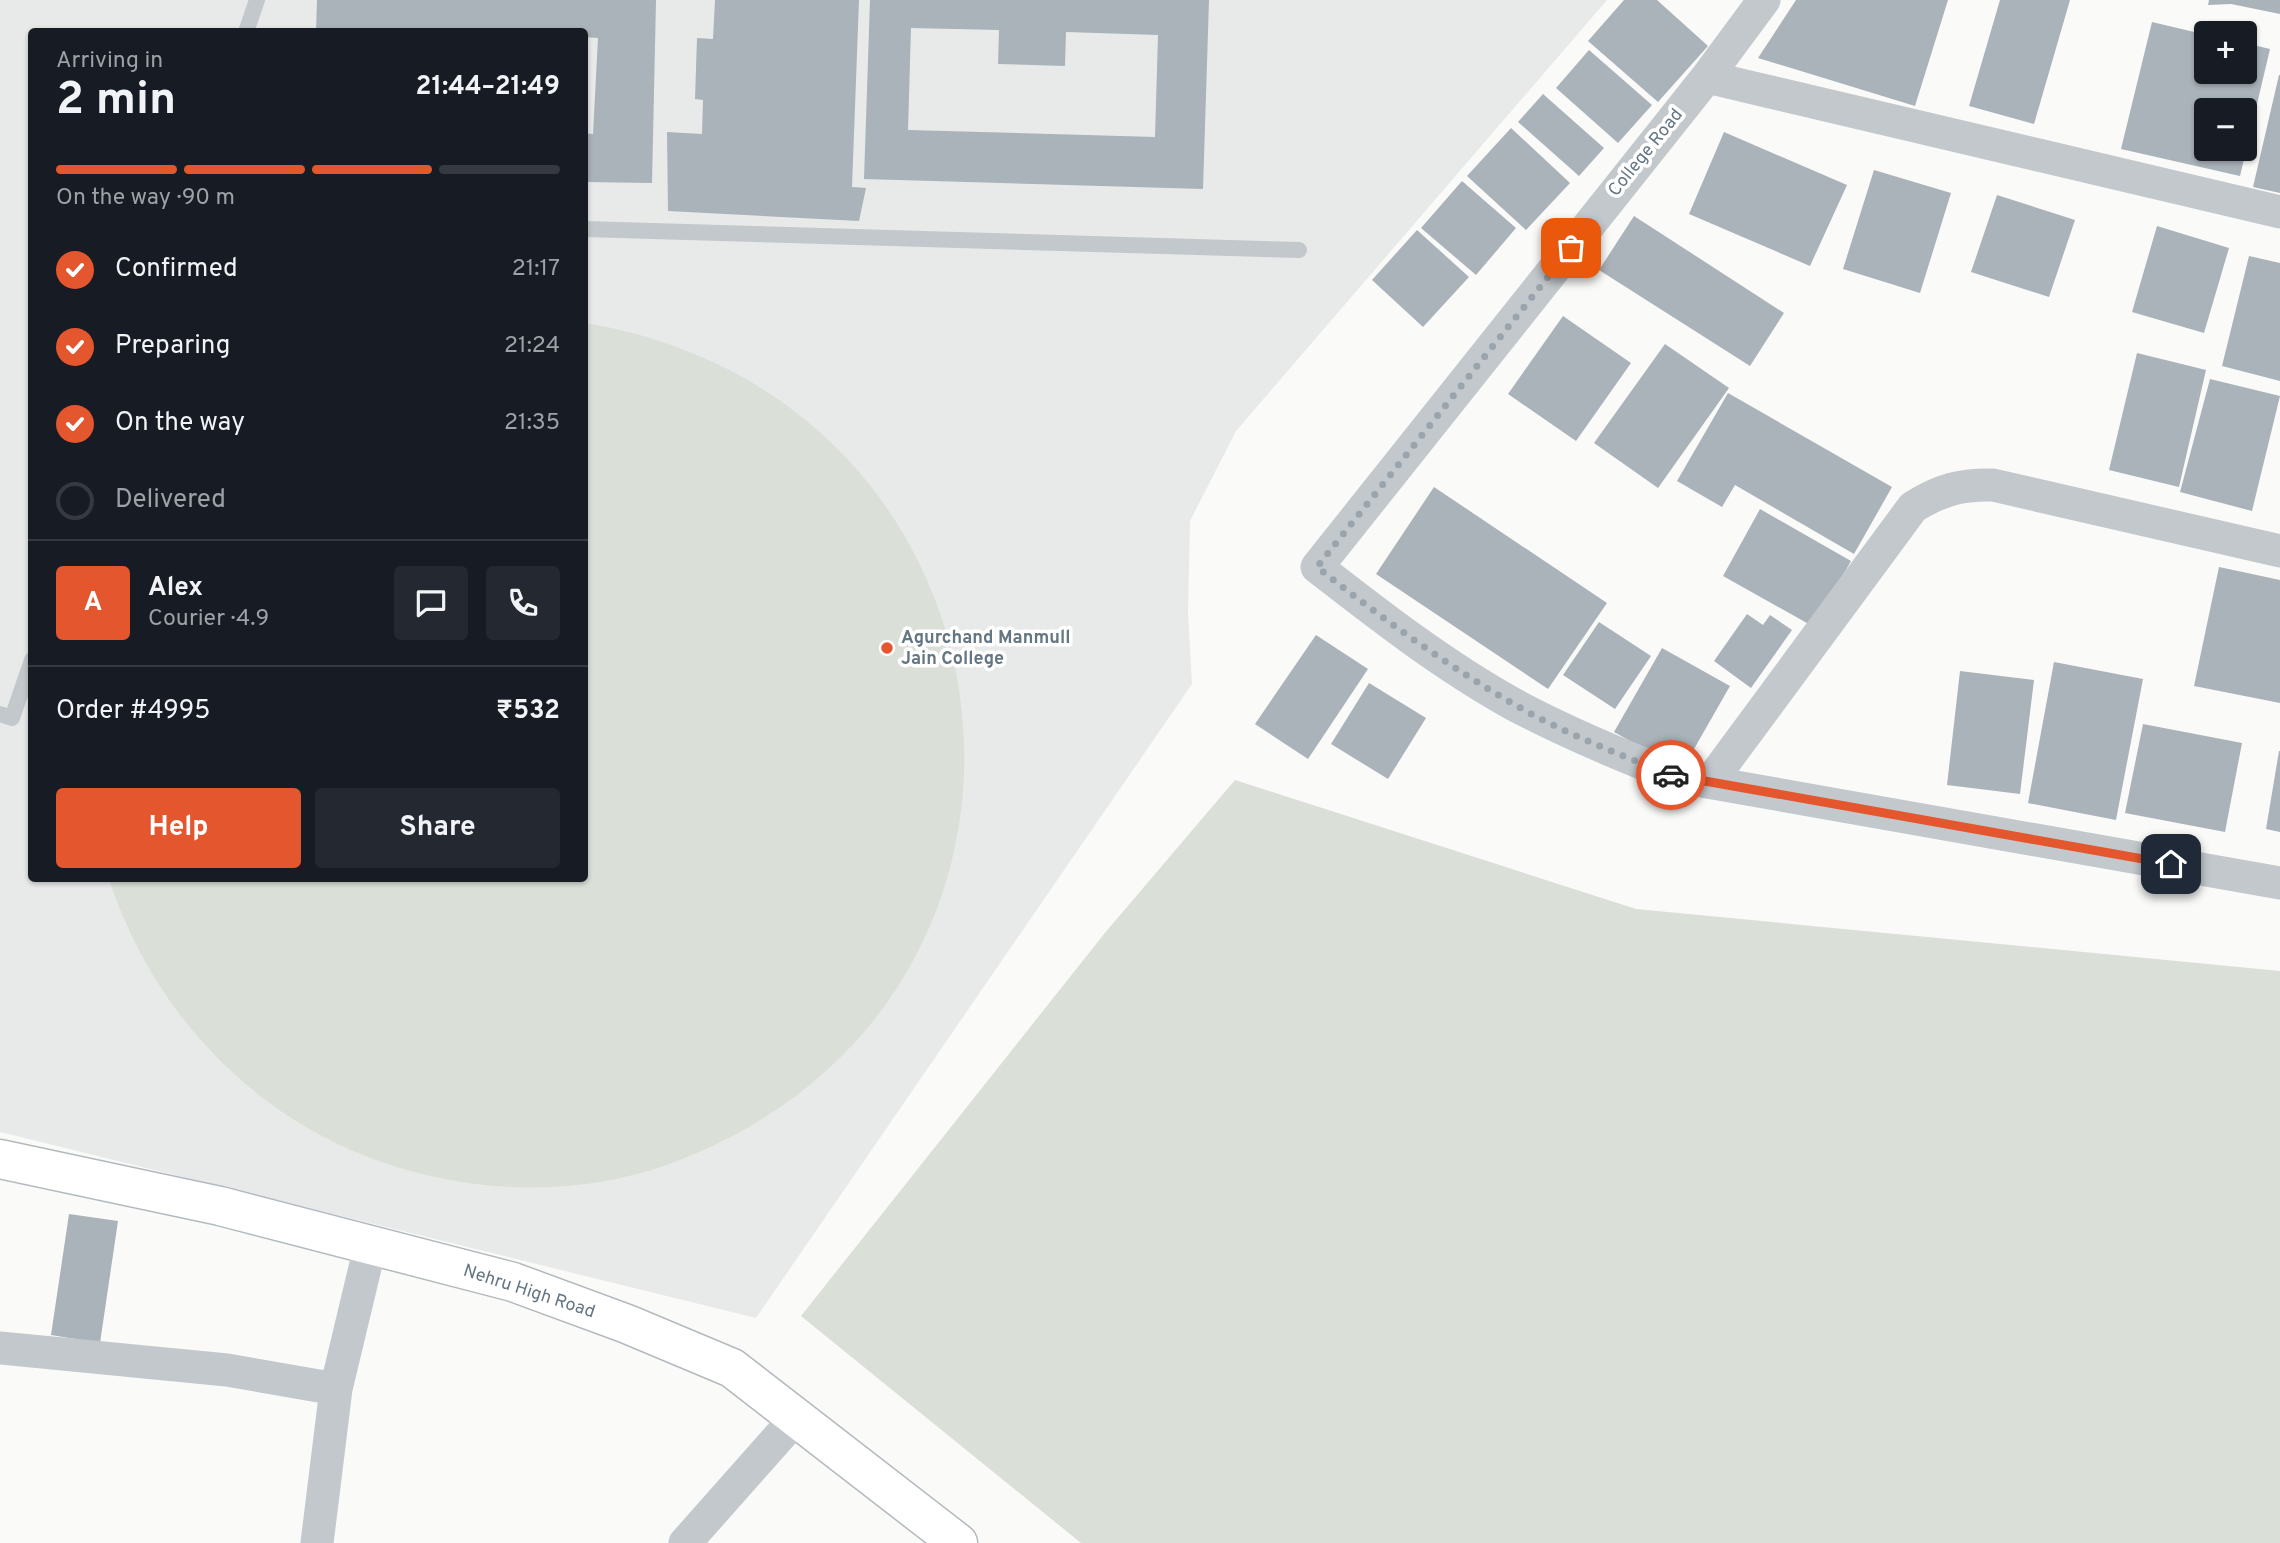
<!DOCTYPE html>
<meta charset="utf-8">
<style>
:root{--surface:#171b24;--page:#242831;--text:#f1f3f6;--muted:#9ea1a6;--line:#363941;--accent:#e4572e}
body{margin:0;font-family:Overpass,sans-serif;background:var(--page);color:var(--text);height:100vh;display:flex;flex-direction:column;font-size:26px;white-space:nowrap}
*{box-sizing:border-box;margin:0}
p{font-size:23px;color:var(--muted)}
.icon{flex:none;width:38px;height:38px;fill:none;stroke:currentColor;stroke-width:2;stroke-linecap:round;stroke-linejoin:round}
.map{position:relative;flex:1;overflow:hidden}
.sheet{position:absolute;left:28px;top:28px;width:560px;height:854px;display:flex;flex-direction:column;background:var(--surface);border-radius:7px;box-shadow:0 2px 5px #0004}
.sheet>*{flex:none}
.tools{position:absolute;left:2194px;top:21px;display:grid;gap:14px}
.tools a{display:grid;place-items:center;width:63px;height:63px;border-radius:7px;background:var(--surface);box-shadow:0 2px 5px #0004;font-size:35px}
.pin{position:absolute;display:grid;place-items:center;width:60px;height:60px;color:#fff;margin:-30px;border-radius:14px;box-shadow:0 4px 10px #0006}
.courier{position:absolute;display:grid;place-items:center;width:70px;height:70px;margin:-35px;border:5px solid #e4572e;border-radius:50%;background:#fff;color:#222;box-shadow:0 2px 9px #0007}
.overview em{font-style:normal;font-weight:700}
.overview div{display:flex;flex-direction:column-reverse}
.overview{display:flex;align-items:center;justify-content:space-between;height:119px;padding:0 28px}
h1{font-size:46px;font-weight:700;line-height:52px}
.bar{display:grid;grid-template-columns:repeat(4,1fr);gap:10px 7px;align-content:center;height:84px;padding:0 28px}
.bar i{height:9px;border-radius:5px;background:var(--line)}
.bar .on{background:var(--accent)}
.bar p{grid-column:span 4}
.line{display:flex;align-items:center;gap:18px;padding:0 28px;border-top:2px solid var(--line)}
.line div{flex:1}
.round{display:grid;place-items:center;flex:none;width:74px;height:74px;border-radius:7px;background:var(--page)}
ol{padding:0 28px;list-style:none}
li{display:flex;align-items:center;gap:21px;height:77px}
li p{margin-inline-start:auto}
li .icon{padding:7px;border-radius:50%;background:var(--accent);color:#fff;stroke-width:4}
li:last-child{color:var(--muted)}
li i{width:38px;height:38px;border:4px solid var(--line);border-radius:50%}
.cta{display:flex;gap:14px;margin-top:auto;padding:14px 28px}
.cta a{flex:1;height:80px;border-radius:7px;background:var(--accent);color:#fff;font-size:28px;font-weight:700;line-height:80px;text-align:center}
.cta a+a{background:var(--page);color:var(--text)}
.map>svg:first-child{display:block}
.built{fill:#e8e9e9;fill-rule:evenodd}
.green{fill:#dadfd7}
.building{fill:#aab3b9;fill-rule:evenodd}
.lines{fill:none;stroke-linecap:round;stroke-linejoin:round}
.secondary-casing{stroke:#b3babf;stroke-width:41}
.lane{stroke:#c3c8cc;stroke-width:16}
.street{stroke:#c3c8cc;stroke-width:33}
.secondary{stroke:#fff;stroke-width:38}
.done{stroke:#99a4ac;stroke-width:7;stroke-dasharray:0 12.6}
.route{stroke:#e4572e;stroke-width:9}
.poi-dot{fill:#e4572e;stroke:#fff;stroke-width:2.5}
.labels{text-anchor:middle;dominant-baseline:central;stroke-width:7;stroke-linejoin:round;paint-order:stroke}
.street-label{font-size:18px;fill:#657683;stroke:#fff}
.poi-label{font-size:18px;font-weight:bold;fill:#657683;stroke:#fff;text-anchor:start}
</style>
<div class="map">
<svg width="2280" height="1543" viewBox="0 0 2280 1543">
<rect width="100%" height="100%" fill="#fafaf8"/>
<path class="built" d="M 0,0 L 1607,0 L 1236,431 L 1190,521 L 1188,613 L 1192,684 L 756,1318 L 0,1132 ZM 32,32 L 584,32 L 584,878 L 32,878 Z"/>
<path class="green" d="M 585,323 C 1036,398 1106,993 680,1160 C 581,1199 467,1195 368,1157 C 244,1109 150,1005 109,879 L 584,878 Z
M 1235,780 L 1636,909 L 2280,971 L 2280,1543 L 1081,1543 L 801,1316 L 1104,934 Z"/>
<path class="building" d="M 317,0 L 656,0 L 652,183 L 584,182 L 584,133 L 593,134 L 598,38 L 584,37 L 584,32 L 439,32 L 367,28 L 367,32 L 316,32 Z
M 715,0 L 859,0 L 852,187 L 866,188 L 859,221 L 668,211 L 667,132 L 702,134 L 703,100 L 695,99 L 697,38 L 713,39 Z
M 870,0 L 1209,0 L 1203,189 L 864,179 ZM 911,28 L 999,30 L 998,64 L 1065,66 L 1066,32 L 1158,35 L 1155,137 L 908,130 Z
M 1624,0 L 1657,0 L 1708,46 L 1658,102 L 1588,41 Z
M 1796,0 L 1948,0 L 1915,106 L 1758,58 Z
M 2000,0 L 2070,0 L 2034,124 L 1969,106 Z
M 2209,0 L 2280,0 L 2280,14 L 2231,4 L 2208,5 Z
M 2152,22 L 2207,35 L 2207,72 L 2245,72 L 2245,43 L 2270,49 L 2240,176 L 2121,149 ZM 2207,110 L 2245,110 L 2245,149 L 2207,149 Z
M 1589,50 L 1652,105 L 1618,143 L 1556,88 Z
M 2279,75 L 2280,75 L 2280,193 L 2253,187 Z
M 1543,94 L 1604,148 L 1579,176 L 1518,122 Z
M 1511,128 L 1570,183 L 1526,230 L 1467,176 Z
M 1724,132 L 1847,185 L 1810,266 L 1689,214 Z
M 1874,170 L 1951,193 L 1920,293 L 1843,269 Z
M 1462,181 L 1516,228 L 1476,275 L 1421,228 Z
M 1997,195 L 2075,220 L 2049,297 L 1971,272 Z
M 1634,216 L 1784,313 L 1750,366 L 1599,270 Z
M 2157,226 L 2229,248 L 2204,333 L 2132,312 Z
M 1417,230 L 1469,277 L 1423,327 L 1372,280 Z
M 2249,256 L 2280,263 L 2280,381 L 2222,366 Z
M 1563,316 L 1631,363 L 1576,441 L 1508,394 Z
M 1665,344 L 1729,388 L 1658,488 L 1594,443 Z
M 2137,353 L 2206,370 L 2179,487 L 2109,470 Z
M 2210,379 L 2280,396 L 2252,511 L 2180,492 Z
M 1728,393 L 1892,487 L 1854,554 L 1735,485 L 1722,507 L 1677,481 Z
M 1434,487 L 1607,603 L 1548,689 L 1376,574 Z
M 1760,509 L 1851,561 L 1814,627 L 1723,576 Z
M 2219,567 L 2280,580 L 2280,703 L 2194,686 Z
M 1747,614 L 1763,625 L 1770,615 L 1792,630 L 1751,688 L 1714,661 Z
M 1599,622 L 1651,656 L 1615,709 L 1563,675 Z
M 1316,635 L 1368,669 L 1308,759 L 1255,724 Z
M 1662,648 L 1730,686 L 1682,770 L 1614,732 Z
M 2054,662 L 2143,679 L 2116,820 L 2028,803 Z
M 1960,671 L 2034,680 L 2020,794 L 1947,785 Z
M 1369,683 L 1426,718 L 1388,779 L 1331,744 Z
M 2143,724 L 2242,743 L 2225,832 L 2125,813 Z
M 2279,751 L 2280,751 L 2280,832 L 2266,829 Z
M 69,1214 L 118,1221 L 100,1343 L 51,1335 Z"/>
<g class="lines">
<g class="secondary-casing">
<path id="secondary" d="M 0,1159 L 220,1206 L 513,1282 L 627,1324 L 732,1368 L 958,1543"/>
</g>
<path class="lane" d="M 246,32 L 257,0
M 584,229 L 1299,250
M 0,714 L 12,718 L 32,660"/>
<path class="street" d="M 1764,0 L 1707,77 L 1317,567 C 1380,616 1443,665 1513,704 C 1565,732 1619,754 1673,776 L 2280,883
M 1707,77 L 2280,212
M 1710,782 L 1913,507 C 1941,490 1961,484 1993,485 L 2280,551
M 0,1348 L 227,1370 L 336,1389
M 317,1543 L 336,1389 L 370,1247
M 685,1543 L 794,1420"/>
<use href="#secondary" class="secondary"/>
</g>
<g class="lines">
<path class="done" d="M 1571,248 L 1317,567 C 1379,616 1442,662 1510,702 C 1561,732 1616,753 1671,775"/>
<path class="route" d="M 1671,775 L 2171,864"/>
</g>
<circle class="poi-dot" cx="887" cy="648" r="7"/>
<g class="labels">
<g class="street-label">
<text transform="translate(1646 153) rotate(-51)">College Road</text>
<text transform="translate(529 1292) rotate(18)">Nehru High Road</text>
</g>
<g class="poi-label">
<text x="901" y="638">Agurchand Manmull<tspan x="901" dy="21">Jain College</tspan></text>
</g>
</g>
</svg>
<div class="tools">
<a>+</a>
<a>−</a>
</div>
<div class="pin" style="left:1571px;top:248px;background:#ea580c"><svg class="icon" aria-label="bag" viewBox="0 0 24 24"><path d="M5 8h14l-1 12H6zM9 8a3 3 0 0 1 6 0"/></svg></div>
<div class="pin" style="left:2171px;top:864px;background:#1f2937"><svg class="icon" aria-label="home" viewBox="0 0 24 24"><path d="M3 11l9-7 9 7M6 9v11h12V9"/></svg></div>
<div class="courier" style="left:1671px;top:775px"><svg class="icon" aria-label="car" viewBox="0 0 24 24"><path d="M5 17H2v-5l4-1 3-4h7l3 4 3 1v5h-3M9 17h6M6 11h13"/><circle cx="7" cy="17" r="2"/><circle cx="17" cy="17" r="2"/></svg></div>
<section class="sheet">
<div class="overview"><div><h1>2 min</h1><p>Arriving in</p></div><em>21:44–21:49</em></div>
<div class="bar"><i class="on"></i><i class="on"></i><i class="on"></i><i></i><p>On the way · 90 m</p></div>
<ol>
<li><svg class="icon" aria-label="check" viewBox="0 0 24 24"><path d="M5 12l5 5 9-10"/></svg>Confirmed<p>21:17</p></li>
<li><svg class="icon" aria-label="check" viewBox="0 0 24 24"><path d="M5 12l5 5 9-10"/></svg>Preparing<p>21:24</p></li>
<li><svg class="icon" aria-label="check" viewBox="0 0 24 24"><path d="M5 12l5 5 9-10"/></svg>On the way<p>21:35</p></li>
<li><i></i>Delivered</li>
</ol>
<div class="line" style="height:126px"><b class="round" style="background:var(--accent);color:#fff">A</b><div><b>Alex</b><p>Courier · 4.9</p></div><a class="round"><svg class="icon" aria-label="chat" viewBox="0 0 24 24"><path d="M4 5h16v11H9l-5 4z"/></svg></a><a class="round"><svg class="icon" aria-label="phone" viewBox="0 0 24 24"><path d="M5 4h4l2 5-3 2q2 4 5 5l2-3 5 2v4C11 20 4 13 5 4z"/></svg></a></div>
<div class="line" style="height:91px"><div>Order #4995</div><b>₹532</b></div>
<div class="cta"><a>Help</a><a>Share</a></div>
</section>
</div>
